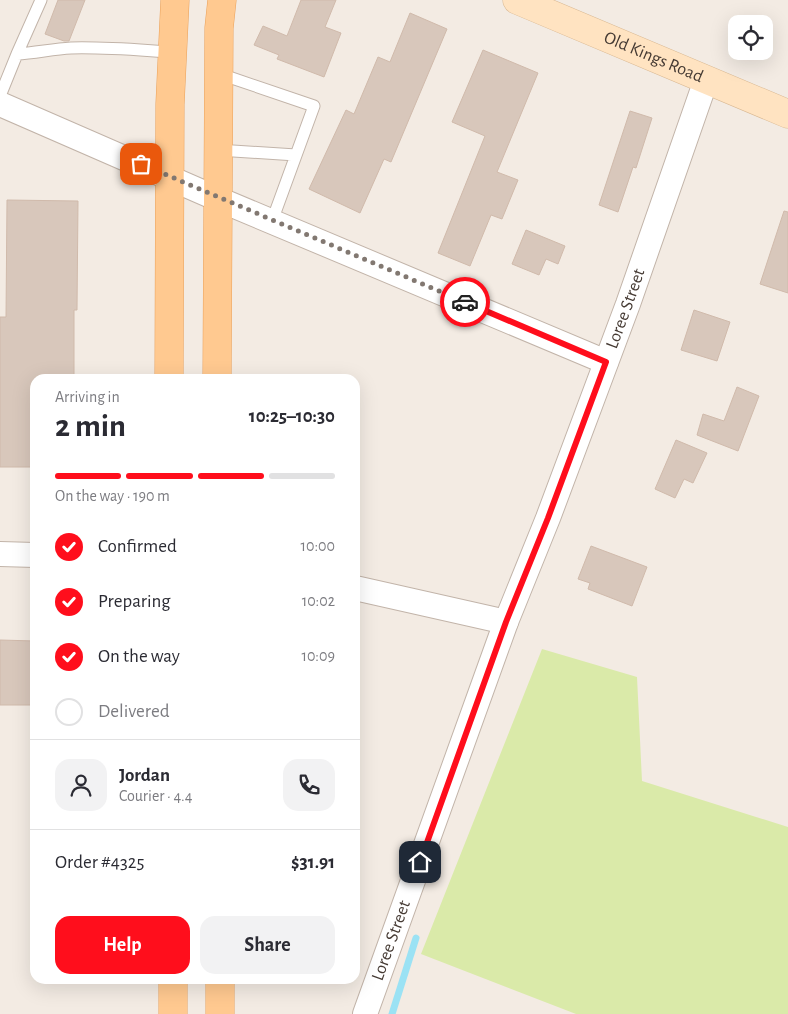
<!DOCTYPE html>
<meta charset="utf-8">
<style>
:root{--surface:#fff;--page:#f2f2f3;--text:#2b2b33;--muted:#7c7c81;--line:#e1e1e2;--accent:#ff0e1c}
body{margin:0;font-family:"Alegreya Sans",sans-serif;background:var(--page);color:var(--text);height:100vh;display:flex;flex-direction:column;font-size:19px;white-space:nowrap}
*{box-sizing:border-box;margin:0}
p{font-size:16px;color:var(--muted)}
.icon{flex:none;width:28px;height:28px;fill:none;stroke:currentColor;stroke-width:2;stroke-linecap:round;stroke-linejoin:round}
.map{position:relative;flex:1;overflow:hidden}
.drawer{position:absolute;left:30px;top:374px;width:330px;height:610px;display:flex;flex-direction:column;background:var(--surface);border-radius:15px;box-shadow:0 5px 20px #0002}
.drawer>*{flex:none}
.controls{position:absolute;left:728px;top:15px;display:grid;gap:10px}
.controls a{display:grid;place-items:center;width:45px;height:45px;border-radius:10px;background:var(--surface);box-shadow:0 5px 20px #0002;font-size:25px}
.pin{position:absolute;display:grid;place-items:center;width:42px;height:42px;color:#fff;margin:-21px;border-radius:10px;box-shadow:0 2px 8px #0006}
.courier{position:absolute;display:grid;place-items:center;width:50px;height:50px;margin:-25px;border:4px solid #ff0e1c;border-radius:50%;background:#fff;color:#222;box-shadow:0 1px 6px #0007}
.summary em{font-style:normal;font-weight:700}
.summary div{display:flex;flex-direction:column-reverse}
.summary{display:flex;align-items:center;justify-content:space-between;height:85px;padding:0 25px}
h1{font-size:32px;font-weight:700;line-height:38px}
.bar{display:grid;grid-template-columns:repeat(4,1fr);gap:8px 5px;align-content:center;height:60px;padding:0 25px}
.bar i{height:6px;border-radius:4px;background:var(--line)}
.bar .active{background:var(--accent)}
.bar p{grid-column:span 4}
.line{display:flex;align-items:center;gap:12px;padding:0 25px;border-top:1px solid var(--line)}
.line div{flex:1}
.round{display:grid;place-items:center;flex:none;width:52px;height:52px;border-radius:15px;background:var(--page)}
ol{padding:0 25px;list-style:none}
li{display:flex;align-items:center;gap:15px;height:55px}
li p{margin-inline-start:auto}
li .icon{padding:5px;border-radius:50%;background:var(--accent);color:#fff;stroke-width:4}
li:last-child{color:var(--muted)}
li i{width:28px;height:28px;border:2px solid var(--line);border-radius:50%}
.button{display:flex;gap:10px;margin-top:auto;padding:10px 25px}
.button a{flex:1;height:58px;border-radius:15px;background:var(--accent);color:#fff;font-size:20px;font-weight:700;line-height:58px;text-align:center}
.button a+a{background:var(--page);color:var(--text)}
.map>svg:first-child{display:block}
.green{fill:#daeaa9}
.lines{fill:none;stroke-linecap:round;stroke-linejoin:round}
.stream{stroke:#9be2f4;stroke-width:7}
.building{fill:#d8c7bb;stroke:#d0baab}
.lane-casing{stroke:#c2b4a9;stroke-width:13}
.street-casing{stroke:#c2b4a9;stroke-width:26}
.secondary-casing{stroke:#d9b892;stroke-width:29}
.primary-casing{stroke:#eaa15a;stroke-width:29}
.lane{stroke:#fff;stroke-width:11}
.street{stroke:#fff;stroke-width:24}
.secondary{stroke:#ffe3c1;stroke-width:28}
.primary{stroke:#ffc990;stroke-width:28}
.done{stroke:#827871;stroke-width:5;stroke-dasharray:0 9}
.route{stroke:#ff0e1c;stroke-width:6}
.labels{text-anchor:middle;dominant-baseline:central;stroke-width:4;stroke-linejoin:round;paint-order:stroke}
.street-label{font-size:18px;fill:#453a33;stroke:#fff}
</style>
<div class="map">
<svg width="788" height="1014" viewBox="0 0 788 1014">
<rect width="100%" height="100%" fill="#f3ebe3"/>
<path class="green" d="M 542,649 L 637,677 L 642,781 L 788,827 L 788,1014 L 576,1014 L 421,954 Z"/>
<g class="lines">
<path class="stream" d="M 392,1014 L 416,938"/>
</g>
<path class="building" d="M 58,0 L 85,0 L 69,41 L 64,41 L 45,34 Z
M 301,0 L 336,0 L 325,27 L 341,33 L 324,77 L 277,59 L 279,55 L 254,45 L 263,26 L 287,36 Z
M 410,13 L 447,29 L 391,162 L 384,159 L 360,213 L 309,189 L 346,110 L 354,114 L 378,57 L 390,62 Z
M 483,50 L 538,73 L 497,172 L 518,180 L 502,219 L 491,215 L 470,266 L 438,253 L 485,136 L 452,122 Z
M 630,111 L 652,118 L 636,168 L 633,167 L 618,212 L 599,205 Z
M 7,200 L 78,201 L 77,310 L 74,310 L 74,379 L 35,379 L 35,467 L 0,467 L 0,317 L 6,317 Z
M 784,211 L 788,212 L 788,293 L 760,284 Z
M 526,230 L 565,246 L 558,264 L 546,259 L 539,275 L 512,264 Z
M 694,310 L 730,322 L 717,361 L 681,350 Z
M 737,387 L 759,396 L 738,451 L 697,435 L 703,414 L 724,421 Z
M 676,440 L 707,453 L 693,483 L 684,479 L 675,498 L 655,489 Z
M 591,546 L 647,567 L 632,606 L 588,589 L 590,583 L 578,579 Z
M 0,640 L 35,641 L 35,680 L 31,680 L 31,705 L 0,705 Z"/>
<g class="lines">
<g class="lane-casing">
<path id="lane" d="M 17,54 L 41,0
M 220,74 L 314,106 L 272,221
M 0,96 L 17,54 C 35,53 53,49 71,48 C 105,47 138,50 172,52
M 218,150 L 296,155"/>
</g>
<g class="street-casing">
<g id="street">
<path d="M 0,104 L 218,199 L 606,362"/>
<path d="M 0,554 L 35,555"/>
<path d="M 355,588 L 506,622"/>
<path id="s1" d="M 365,1014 L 506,622 L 548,518 L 628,304 L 706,80"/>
</g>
</g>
<g class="secondary-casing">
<g id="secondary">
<path id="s2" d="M 517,0 L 788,114"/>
</g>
</g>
<g class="primary-casing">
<path id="primary" d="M 169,379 L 170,104 L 175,0
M 217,379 L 219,28 L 222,0
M 173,979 L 173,1014
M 220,979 L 220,1014"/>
</g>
<use href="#lane" class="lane"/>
<use href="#street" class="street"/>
<use href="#secondary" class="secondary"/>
<use href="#primary" class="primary"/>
</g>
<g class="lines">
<path class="done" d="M 141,164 L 465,302"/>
<path class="route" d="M 420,862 L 506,622 L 548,518 L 606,362 L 465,302"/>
</g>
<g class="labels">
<g class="street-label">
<text stroke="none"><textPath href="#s2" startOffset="148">Old Kings Road</textPath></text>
<text stroke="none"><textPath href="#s1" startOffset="752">Loree Street</textPath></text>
<text stroke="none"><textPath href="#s1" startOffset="78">Loree Street</textPath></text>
</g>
</g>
</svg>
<div class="controls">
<a><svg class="icon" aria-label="locate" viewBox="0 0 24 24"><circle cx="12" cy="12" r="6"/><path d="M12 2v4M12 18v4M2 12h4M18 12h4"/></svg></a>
</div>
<div class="pin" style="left:141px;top:164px;background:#ea580c"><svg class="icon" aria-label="bag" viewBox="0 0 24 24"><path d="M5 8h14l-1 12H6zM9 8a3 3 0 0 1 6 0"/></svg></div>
<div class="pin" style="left:420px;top:862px;background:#1f2937"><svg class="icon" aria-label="home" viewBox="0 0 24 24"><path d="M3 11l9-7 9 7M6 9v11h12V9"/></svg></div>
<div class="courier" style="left:465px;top:302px"><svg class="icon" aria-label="car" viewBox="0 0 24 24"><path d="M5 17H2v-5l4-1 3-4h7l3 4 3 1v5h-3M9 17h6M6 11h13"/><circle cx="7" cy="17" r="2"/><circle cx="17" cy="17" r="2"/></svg></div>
<section class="drawer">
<div class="summary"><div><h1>2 min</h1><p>Arriving in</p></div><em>10:25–10:30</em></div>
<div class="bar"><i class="active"></i><i class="active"></i><i class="active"></i><i></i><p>On the way · 190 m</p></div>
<ol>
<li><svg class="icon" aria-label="check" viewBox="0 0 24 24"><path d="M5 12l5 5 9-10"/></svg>Confirmed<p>10:00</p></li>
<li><svg class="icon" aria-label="check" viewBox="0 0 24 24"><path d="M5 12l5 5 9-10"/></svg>Preparing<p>10:02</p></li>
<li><svg class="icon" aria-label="check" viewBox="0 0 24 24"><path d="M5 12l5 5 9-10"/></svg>On the way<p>10:09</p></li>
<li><i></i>Delivered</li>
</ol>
<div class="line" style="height:90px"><a class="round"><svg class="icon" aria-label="person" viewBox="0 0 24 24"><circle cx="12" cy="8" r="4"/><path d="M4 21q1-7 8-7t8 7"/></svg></a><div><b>Jordan</b><p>Courier · 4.4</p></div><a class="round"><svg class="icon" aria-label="phone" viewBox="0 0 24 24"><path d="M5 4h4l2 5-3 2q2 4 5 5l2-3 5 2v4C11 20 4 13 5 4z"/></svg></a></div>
<div class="line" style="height:65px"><div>Order #4325</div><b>$31.91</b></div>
<div class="button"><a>Help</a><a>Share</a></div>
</section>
</div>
